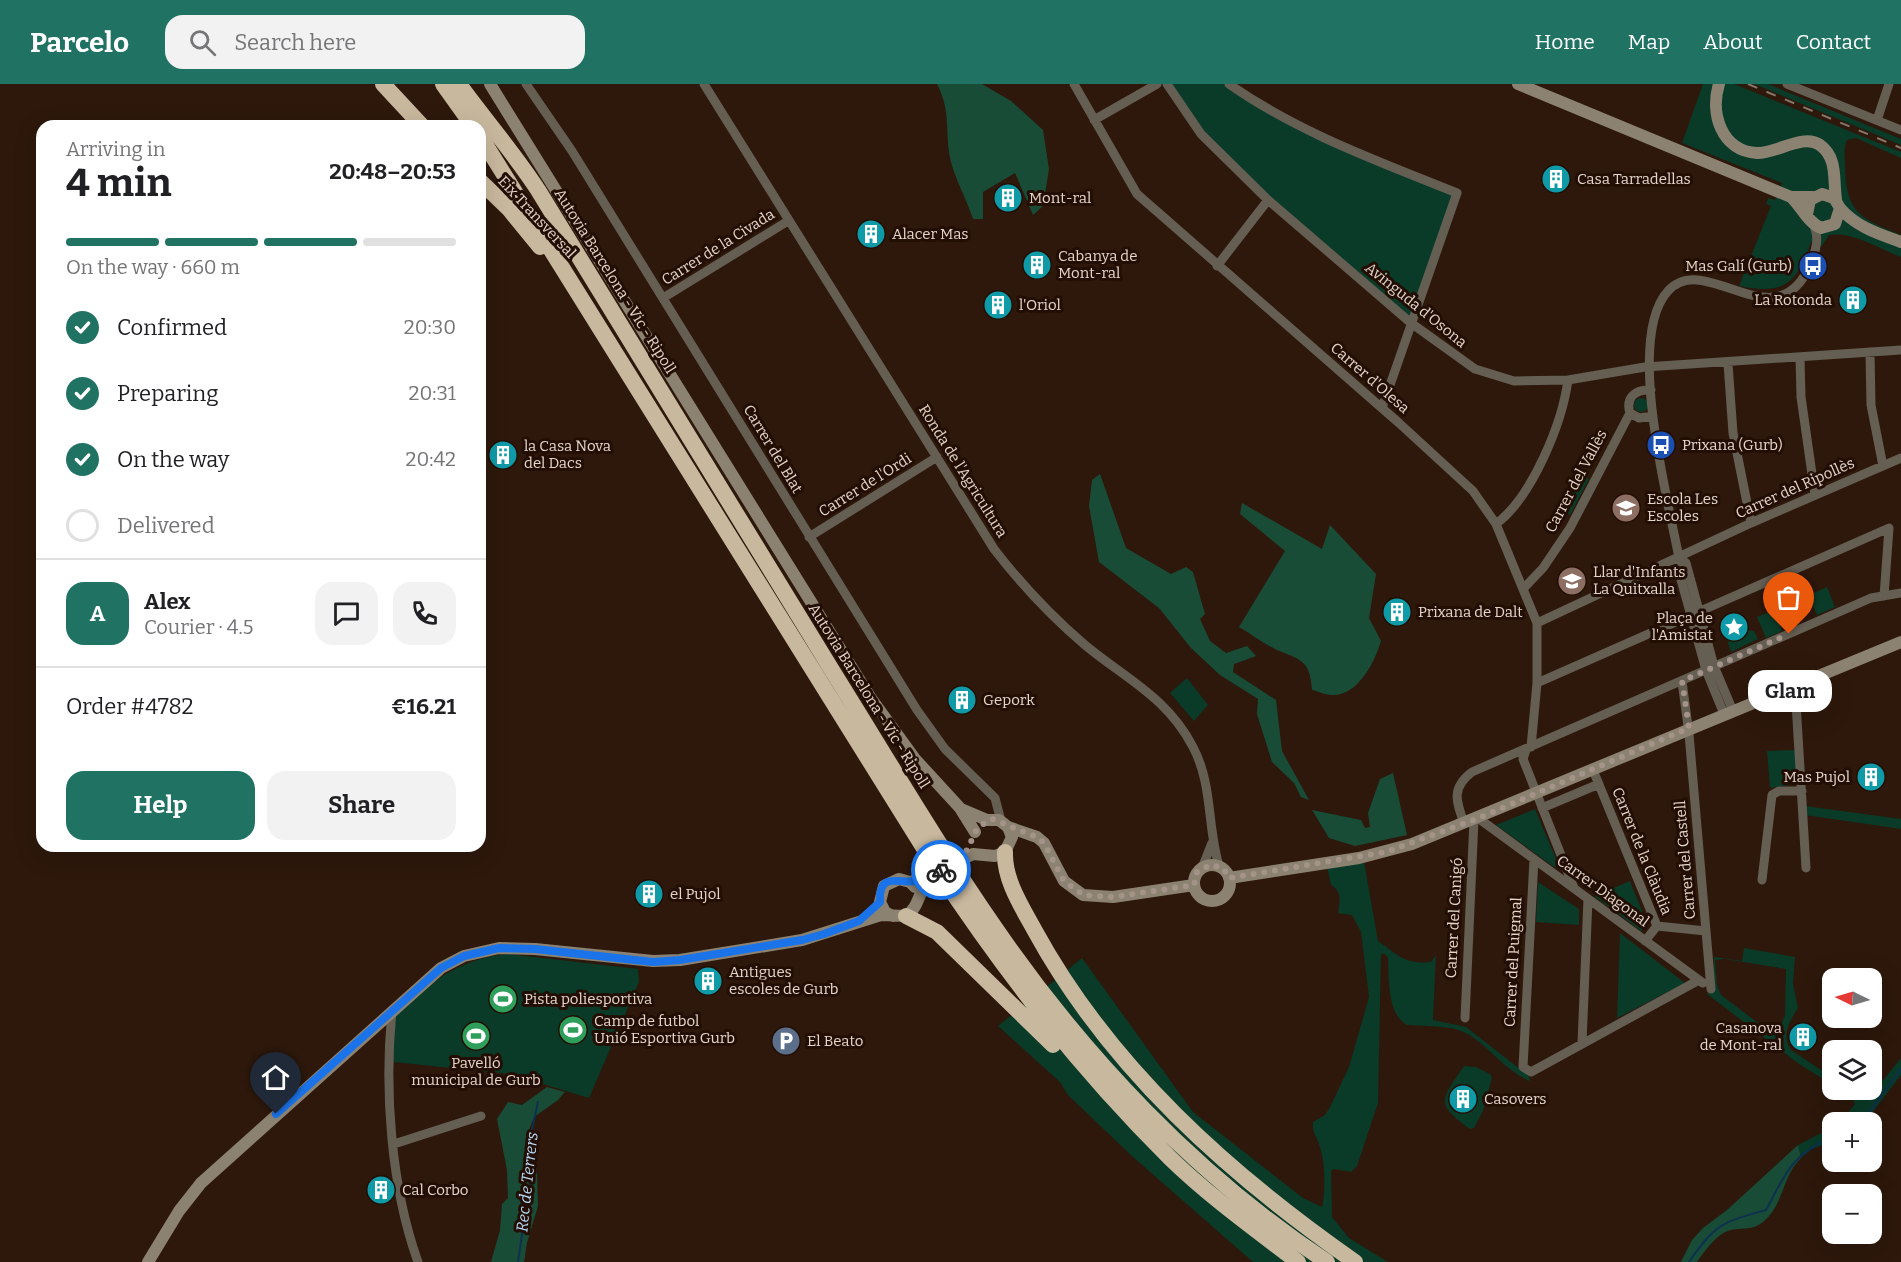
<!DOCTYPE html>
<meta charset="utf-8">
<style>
:root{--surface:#fff;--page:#f2f2f2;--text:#202124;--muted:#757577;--line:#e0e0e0;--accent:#207263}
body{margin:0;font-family:Bitter,serif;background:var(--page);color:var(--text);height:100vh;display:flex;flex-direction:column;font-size:22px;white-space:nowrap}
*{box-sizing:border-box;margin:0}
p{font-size:20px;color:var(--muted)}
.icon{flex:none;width:33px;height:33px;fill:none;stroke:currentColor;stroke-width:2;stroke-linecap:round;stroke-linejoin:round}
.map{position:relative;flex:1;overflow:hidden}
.drawer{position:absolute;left:36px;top:36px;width:450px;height:732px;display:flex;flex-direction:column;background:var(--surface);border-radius:18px;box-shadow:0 6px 24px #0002}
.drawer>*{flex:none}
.needle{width:39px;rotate:275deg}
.fabs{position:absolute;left:1822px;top:884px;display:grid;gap:12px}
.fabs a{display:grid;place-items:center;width:60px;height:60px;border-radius:12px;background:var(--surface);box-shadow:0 6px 24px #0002;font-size:30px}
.pin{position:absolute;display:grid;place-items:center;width:51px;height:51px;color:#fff;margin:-62px -26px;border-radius:50% 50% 50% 0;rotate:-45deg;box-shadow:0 0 6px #0007}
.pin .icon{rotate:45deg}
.courier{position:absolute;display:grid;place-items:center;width:60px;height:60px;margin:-30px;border:4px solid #1a73e8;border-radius:50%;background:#fff;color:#222;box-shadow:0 2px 8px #0007}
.bubble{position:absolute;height:42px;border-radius:18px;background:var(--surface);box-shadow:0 6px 24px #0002;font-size:20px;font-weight:700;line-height:42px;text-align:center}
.head em{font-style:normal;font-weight:700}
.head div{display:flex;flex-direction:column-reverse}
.head{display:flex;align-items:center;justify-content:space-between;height:102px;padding:0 30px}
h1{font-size:39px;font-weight:700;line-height:45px}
.bar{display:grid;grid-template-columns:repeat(4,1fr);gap:9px 6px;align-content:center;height:72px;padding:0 30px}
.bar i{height:8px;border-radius:4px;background:var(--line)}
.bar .current{background:var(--accent)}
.bar p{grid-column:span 4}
.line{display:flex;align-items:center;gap:15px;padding:0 30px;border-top:2px solid var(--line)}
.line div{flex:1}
.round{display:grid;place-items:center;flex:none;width:63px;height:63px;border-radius:18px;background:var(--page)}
ol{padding:0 30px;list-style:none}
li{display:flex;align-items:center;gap:18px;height:66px}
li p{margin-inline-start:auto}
li .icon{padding:6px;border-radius:50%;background:var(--accent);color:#fff;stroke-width:4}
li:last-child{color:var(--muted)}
li i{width:33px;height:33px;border:3px solid var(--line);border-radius:50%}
.cta{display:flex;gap:12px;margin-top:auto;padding:12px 30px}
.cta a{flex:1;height:69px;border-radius:18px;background:var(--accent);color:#fff;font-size:24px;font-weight:700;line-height:69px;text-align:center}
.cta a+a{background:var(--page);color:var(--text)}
header{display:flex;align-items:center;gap:36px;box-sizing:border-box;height:84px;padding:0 30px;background:var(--accent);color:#fff}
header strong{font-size:28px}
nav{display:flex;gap:33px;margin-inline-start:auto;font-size:21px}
.search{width:420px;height:54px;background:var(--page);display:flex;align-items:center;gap:15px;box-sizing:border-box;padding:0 21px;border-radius:18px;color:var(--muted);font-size:22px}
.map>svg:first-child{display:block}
.green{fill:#0a3a28;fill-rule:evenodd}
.forest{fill:#194c37}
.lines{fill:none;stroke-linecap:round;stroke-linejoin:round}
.stream{stroke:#0d314e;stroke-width:2}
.street{stroke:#645e53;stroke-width:9}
.secondary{stroke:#8c8271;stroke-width:12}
.highway{stroke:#c8b89e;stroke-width:16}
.rail{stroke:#88766b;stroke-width:2;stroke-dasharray:10 10;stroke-linecap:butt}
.done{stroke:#a49389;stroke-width:6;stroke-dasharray:0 10.8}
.route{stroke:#1a73e8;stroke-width:8}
.labels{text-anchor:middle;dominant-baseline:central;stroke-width:6;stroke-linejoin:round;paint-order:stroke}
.poi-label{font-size:15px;fill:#e4d5cd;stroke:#230e03;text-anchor:start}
.street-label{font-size:15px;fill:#e4d5cd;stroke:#230e03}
.water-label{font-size:16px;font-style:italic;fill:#b8dbfb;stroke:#230e03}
</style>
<header>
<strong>Parcelo</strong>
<div class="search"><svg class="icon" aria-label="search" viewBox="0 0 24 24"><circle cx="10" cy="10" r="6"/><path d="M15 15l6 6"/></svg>Search here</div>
<nav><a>Home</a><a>Map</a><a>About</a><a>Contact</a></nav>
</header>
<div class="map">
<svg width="1901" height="1178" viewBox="0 0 1901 1178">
<rect width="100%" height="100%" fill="#2d180b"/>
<path class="green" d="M 1167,0 L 1229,0 L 1256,19 L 1457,109 L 1412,240 L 1201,50 Z
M 1703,0 L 1734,0 L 1901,68 L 1901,74 L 1856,54 L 1847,56 C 1843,64 1845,73 1845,83 C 1846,129 1861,135 1901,151 L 1901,173 C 1880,165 1852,147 1829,151 L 1822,162 L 1811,158 C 1796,201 1784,211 1739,202 L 1771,122 L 1766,120 L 1768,114 L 1775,116 L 1782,99 L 1682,59 Z
M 1754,0 L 1768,0 L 1901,55 L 1901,61 Z
M1634 321a7 7 0 1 1 14 0a7 7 0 1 1-14 0Z
M 1580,390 L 1589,395 L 1570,431 L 1561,426 Z
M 1827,503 L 1835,523 L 1817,531 L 1809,511 Z
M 1774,526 L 1782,547 L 1766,554 L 1757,533 Z
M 1741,545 L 1754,547 L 1758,555 L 1731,568 L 1728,559 L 1731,551 L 1737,552 Z
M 1187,594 L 1208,621 L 1194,637 L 1170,609 Z
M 1795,666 L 1797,696 L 1795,700 L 1770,704 L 1767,667 Z
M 1805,722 L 1901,735 L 1901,745 L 1805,731 Z
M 1535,725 L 1559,782 L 1554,783 L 1496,741 Z
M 1364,778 L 1378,857 C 1396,869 1404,881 1431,878 L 1436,871 L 1433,936 L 1466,943 L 1529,992 L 1530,997 C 1507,988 1491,965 1471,952 C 1454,940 1426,943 1407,941 C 1387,930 1389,894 1388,874 L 1385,870 L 1381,870 L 1378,1019 L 1357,1082 L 1351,1088 L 1334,1085 L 1331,1087 L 1332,1133 L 1349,1154 L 1388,1178 L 1253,1178 L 1133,1073 L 1068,1011 L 1060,998 L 998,942 L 1082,874 L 1193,1028 L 1303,1114 L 1322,1123 C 1326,1107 1325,1075 1319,1060 C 1316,1051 1312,1049 1313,1038 L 1325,1031 L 1330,1023 L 1349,983 L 1369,913 L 1361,848 L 1352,831 L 1338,829 C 1340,818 1342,807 1331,801 L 1327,783 Z
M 1630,797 L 1648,842 L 1641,847 L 1594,812 Z
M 1538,798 L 1579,825 L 1579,841 L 1536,838 Z
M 1620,849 L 1685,899 L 1617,934 Z
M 1744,864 L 1795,873 L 1793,900 L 1798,924 C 1789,938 1781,952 1791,966 L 1833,994 L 1833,1001 L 1799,980 L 1707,910 L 1713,902 L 1714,873 L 1742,877 ZM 1725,875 L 1786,885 L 1785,931 L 1778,949 L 1774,951 L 1721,911 L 1717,901 L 1715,876 Z
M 507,870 L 638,885 L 639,898 L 589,1014 L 510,990 L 393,978 L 394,930 C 430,899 458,875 507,870 Z
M 1901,974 L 1901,991 L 1865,1038 L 1840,1038 L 1855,1020 L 1851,1013 L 1839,1005 L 1849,1005 L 1862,1014 L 1872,1010 Z
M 1464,982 L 1476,983 L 1490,990 L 1492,994 L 1483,1027 L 1474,1044 L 1470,1045 C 1434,1019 1441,1016 1464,982 Z
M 1833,1043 L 1833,1057 L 1812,1065 L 1801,1074 L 1798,1061 Z"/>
<path class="forest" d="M 937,0 L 982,0 L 1011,17 L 1043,46 L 1049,85 L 1043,122 L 1033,131 L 1015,89 L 983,108 L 983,135 L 973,135 C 967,116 956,97 951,78 C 944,48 952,29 937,0 Z
M 1100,390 L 1126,464 L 1171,490 L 1186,483 L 1193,488 L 1205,530 L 1200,535 L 1210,557 L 1226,569 L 1247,562 L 1256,572 L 1234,580 L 1233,588 L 1276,616 L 1282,667 L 1309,716 L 1301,713 L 1294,699 L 1272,678 L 1257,630 L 1258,615 L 1220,591 L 1191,564 L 1159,524 L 1099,478 L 1089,422 L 1092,396 Z
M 1242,419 L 1322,465 L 1330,441 L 1376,490 L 1369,534 L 1381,557 C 1375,577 1358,613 1331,611 C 1325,611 1318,607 1312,606 C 1310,574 1299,576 1275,565 C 1263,559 1251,550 1239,543 L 1285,467 L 1240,430 Z
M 1393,689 L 1407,751 L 1355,762 L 1329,754 L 1312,726 L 1361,736 L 1365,744 L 1370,743 L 1368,729 L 1380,695 Z
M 547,1003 L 565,1008 L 558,1016 L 534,1033 L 528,1049 L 537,1087 L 538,1122 L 527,1159 L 524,1178 L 491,1178 L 500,1146 L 502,1120 L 508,1114 L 507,1086 L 497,1035 L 508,1018 L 522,1021 Z
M 1798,1061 L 1801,1074 C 1782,1092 1784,1121 1763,1138 C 1752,1147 1743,1143 1731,1146 C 1717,1149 1705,1167 1697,1178 L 1681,1178 L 1692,1156 L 1703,1144 L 1727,1126 Z"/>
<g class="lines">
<path class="stream" d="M 1862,1038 L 1901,985
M 518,1178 L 531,1089 L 529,1060 L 538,1018
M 1689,1178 C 1716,1139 1721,1139 1766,1126 C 1787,1087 1791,1072 1833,1052"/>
<path class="street" d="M 526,0 L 572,67 L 917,626 L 945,665 L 995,714 L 1001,737
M 704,0 L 994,465 C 1021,500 1051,532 1085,561 C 1126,595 1167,613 1193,663 C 1213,701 1207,742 1219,782
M 1074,0 L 1137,110 L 1399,339 L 1473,407 L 1496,440 L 1537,539 L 1537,599 L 1531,663
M 1167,0 L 1201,50 L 1268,116 L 1411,239 L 1475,285 L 1514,297 L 1568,296 L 1645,283 L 1901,266
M 1229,0 C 1299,49 1378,77 1457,109 L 1382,324
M 1787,0 L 1901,46
M 1094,36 L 1157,0
M 1877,36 L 1889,0
M 1217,182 L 1268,116
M 663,214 L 788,137
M 1870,268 L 1871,321 L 1883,382
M 1800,273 L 1801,313 L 1815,411
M 1728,280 L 1733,349 L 1751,439
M 1651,306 C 1636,305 1625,313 1630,329 L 1639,334 L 1653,332
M 1496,440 C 1532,413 1562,340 1568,296
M 809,453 L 937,373
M 1679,474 L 1686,479 L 1714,582 L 1733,627
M 1523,505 L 1543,484 L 1570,444 L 1630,329
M 1537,539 L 1751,439 L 1901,374
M 1682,597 L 1689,650 L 1711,905
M 1537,599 L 1889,444 L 1884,512
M 1795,602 L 1806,784
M 1724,630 L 1706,586 L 1677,481 L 1679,474 C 1668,415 1625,254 1668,207 C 1706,165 1777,261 1811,179 C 1816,166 1820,153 1813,140
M 1526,666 L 1523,675 L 1574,804
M 1593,686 L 1657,842 L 1645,857
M 1542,724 L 1599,700
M 1478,734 L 1703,899
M 1464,739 C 1456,717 1451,704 1472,688 L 1871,514 L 1901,509
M 1534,775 L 1523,983 L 1531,988 L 1699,896
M 1202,784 L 1212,759
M 1762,796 L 1772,711 L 1779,707 L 1802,707
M 1657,842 L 1706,847
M 392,927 C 384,1006 391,1103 418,1178
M 1465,934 L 1474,736
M 1582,959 L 1588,815
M 394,1060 L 481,1032"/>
<path class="secondary" d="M 490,0 L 870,613 L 915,675 L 960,724 L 975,748
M 1518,0 L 1791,113 L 1813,113
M 1719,0 C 1710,29 1721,67 1757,69 C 1776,70 1803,49 1820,61 C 1838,74 1833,96 1836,115
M 1791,113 C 1801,122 1808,139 1821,144 L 1835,140 L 1840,124 L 1834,114 L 1822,110 L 1810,116 L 1807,130
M 1840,124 C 1856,143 1879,150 1901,158
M 961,725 L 987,736 L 999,736 L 1008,743 L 1037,753 L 1044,759 L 1064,797 L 1083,811 L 1113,813 L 1194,801
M1194 799a18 18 0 1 1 36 0a18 18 0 1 1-36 0Z
M 946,783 L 973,770 L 995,772 L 1005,768 L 1012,753 L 1008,743
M 1229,794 L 1359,774 L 1412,760 L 1901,558
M 910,798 L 931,792
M 893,832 L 885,828 L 880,818 L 884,802 L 899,795 L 910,798 L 915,803
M 148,1178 L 179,1127 L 201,1099 L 441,884 L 464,872 L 499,864 L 535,865 L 653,877 L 680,876 L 802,856 L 881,831 L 906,832 C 919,824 919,806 929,794"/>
<path class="highway" d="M 383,0 L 422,42
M 443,0 L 473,42
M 459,0 C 485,36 514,69 538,106 C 636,265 733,424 830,583 C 885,671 937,760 996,845 C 1084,973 1197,1092 1327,1178
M 480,52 L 935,782 C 1006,889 1079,984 1170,1074 C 1209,1112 1255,1145 1298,1178
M 480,97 L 509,125 L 540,163
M 1005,768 C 1004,796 1022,823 1035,847 C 1110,984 1229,1090 1355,1178
M 906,832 L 937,848 L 1053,961"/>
<path class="rail" d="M 1748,0 L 1901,64"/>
</g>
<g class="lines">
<path class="done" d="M 941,786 C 971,768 964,770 978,743 L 992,735 L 1037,753 L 1044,759 L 1064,797 L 1083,811 L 1113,813 L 1194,801 L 1197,788 L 1210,781 L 1223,784 L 1229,794 L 1386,768 L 1474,736 L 1689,644 L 1682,597 L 1789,550"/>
<path class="route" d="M 276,1030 L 441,884 L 464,872 L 499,864 L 535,865 L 653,878 L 680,876 L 802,856 L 824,850 L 859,837 L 880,818 C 878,787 900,800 914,797 C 925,796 932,792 941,786"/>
</g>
<defs>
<g id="building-disc" transform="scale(1.5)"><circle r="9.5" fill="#0f9aa8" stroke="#230e03"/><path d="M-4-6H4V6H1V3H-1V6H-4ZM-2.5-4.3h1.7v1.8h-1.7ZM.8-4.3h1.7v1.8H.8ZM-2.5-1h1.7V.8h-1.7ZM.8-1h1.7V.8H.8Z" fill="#fff"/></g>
<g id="bus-disc" transform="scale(1.5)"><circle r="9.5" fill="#1a4fb4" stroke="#230e03"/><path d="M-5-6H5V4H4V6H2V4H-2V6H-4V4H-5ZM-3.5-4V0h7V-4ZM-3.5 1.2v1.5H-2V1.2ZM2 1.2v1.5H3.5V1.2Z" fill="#fff"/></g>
<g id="school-disc" transform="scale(1.5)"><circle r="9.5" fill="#8d6e63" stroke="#230e03"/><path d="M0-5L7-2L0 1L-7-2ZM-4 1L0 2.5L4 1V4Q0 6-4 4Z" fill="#fff"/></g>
<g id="sight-disc" transform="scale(1.5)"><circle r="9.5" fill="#0f9aa8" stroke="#230e03"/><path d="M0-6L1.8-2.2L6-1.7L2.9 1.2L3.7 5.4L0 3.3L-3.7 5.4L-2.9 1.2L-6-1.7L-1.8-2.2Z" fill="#fff"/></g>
<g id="stadium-disc" transform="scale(1.5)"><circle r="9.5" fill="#2e9e5b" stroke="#230e03"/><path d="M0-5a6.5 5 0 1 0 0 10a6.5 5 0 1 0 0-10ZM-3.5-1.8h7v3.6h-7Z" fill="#fff"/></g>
<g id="parking-disc" transform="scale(1.5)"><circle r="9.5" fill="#5c6f8a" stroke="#230e03"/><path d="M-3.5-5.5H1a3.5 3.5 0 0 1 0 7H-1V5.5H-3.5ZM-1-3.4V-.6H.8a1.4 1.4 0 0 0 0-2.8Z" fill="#fff"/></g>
</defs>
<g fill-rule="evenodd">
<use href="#building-disc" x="1556" y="95"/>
<use href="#building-disc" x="1008" y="114"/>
<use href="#building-disc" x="871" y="150"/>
<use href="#building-disc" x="1037" y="181"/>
<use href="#bus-disc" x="1813" y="182"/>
<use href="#building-disc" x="1853" y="216"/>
<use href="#building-disc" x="998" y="221"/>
<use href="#bus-disc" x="1661" y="361"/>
<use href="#building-disc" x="503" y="371"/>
<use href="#school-disc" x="1626" y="424"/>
<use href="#school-disc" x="1572" y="497"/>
<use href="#building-disc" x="1397" y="528"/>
<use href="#sight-disc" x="1734" y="543"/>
<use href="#building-disc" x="962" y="616"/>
<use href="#building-disc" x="1871" y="693"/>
<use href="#building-disc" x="649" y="810"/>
<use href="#building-disc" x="708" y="897"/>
<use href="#stadium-disc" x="503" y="915"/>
<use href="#stadium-disc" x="573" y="946"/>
<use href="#stadium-disc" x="476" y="952"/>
<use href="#building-disc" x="1803" y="953"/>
<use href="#parking-disc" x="786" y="957"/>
<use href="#building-disc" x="1463" y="1015"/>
<use href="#building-disc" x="381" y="1106"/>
</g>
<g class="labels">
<g class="poi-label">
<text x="1577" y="95">Casa Tarradellas</text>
<text x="1029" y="114">Mont-ral</text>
<text x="892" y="150">Alacer Mas</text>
<text x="1058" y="172">Cabanya de<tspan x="1058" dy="17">Mont-ral</tspan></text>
<text x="1792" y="182" text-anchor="end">Mas Galí (Gurb)</text>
<text x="1832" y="216" text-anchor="end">La Rotonda</text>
<text x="1019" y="221">l'Oriol</text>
<text x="1682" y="361">Prixana (Gurb)</text>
<text x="524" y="362">la Casa Nova<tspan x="524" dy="17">del Dacs</tspan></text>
<text x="1647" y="415">Escola Les<tspan x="1647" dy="17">Escoles</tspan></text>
<text x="1593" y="488">Llar d'Infants<tspan x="1593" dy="17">La Quitxalla</tspan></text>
<text x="1418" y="528">Prixana de Dalt</text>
<text x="1713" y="534" text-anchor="end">Plaça de<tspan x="1713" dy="17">l'Amistat</tspan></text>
<text x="983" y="616">Gepork</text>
<text x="1850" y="693" text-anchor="end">Mas Pujol</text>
<text x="670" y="810">el Pujol</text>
<text x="729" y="888">Antigues<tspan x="729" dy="17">escoles de Gurb</tspan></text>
<text x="524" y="915">Pista poliesportiva</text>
<text x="594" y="937">Camp de futbol<tspan x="594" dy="17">Unió Esportiva Gurb</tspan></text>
<text x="1782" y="944" text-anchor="end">Casanova<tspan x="1782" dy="17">de Mont-ral</tspan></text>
<text x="807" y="957">El Beato</text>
<text x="476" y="979" text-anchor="middle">Pavelló<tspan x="476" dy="17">municipal de Gurb</tspan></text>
<text x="1484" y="1015">Casovers</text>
<text x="402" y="1106">Cal Corbo</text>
</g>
<g class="street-label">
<text transform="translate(537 133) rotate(47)">Eix Transversal</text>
<text transform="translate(718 163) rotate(-32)">Carrer de la Civada</text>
<text transform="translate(615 197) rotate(58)">Autovia Barcelona - Vic - Ripoll</text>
<text transform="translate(1416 221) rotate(39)">Avinguda d'Osona</text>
<text transform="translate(1370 294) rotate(41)">Carrer d'Olesa</text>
<text transform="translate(773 365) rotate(59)">Carrer del Blat</text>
<text transform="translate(963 387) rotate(58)">Ronda de l'Agricultura</text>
<text transform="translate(1576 397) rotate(-62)">Carrer del Vallès</text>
<text transform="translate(865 401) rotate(-32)">Carrer de l'Ordi</text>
<text transform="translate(1795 404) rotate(-24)">Carrer del Ripollès</text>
<text transform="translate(869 612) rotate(58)">Autovia Barcelona - Vic - Ripoll</text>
<text transform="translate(1642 767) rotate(68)">Carrer de la Clàudia</text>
<text transform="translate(1685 776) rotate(-95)">Carrer del Castell</text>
<text transform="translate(1603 807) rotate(36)">Carrer Diagonal</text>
<text transform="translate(1454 834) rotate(-87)">Carrer del Canigó</text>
<text transform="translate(1513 878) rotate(-87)">Carrer del Puigmal</text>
</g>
<g class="water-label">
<text transform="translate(527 1098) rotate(-84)">Rec de Terrers</text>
</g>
</g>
</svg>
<div class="fabs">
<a><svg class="needle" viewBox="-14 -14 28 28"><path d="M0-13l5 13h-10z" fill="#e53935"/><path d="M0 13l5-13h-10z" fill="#757577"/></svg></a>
<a><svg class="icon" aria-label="layers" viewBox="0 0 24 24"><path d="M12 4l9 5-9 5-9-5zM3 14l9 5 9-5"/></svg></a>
<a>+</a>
<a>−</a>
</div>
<div class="pin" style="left:1789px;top:550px;background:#ea580c"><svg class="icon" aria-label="bag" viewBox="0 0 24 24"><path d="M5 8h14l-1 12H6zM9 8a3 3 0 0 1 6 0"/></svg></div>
<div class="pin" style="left:276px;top:1030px;background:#1f2937"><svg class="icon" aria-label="home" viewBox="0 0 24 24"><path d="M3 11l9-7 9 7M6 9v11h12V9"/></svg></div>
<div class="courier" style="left:941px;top:786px"><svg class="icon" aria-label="bike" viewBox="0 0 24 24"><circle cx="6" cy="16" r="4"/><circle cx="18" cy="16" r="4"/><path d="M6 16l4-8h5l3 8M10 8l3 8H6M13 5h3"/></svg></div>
<div class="bubble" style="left:1748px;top:586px;width:84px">Glam</div>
<section class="drawer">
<div class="head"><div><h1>4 min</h1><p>Arriving in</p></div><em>20:48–20:53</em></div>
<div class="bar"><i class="current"></i><i class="current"></i><i class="current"></i><i></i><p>On the way · 660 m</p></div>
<ol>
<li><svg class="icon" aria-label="check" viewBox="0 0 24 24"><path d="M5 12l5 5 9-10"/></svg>Confirmed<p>20:30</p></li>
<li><svg class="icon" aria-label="check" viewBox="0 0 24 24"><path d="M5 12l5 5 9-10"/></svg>Preparing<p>20:31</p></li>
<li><svg class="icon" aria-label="check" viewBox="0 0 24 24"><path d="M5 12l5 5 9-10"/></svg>On the way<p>20:42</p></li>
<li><i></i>Delivered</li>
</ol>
<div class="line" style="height:108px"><b class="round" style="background:var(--accent);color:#fff">A</b><div><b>Alex</b><p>Courier · 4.5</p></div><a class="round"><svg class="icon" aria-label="chat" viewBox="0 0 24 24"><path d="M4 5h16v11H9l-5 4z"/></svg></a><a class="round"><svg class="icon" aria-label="phone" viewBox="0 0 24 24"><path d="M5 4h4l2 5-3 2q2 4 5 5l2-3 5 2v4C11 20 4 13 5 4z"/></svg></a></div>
<div class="line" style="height:78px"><div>Order #4782</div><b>€16.21</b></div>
<div class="cta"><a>Help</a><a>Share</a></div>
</section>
</div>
